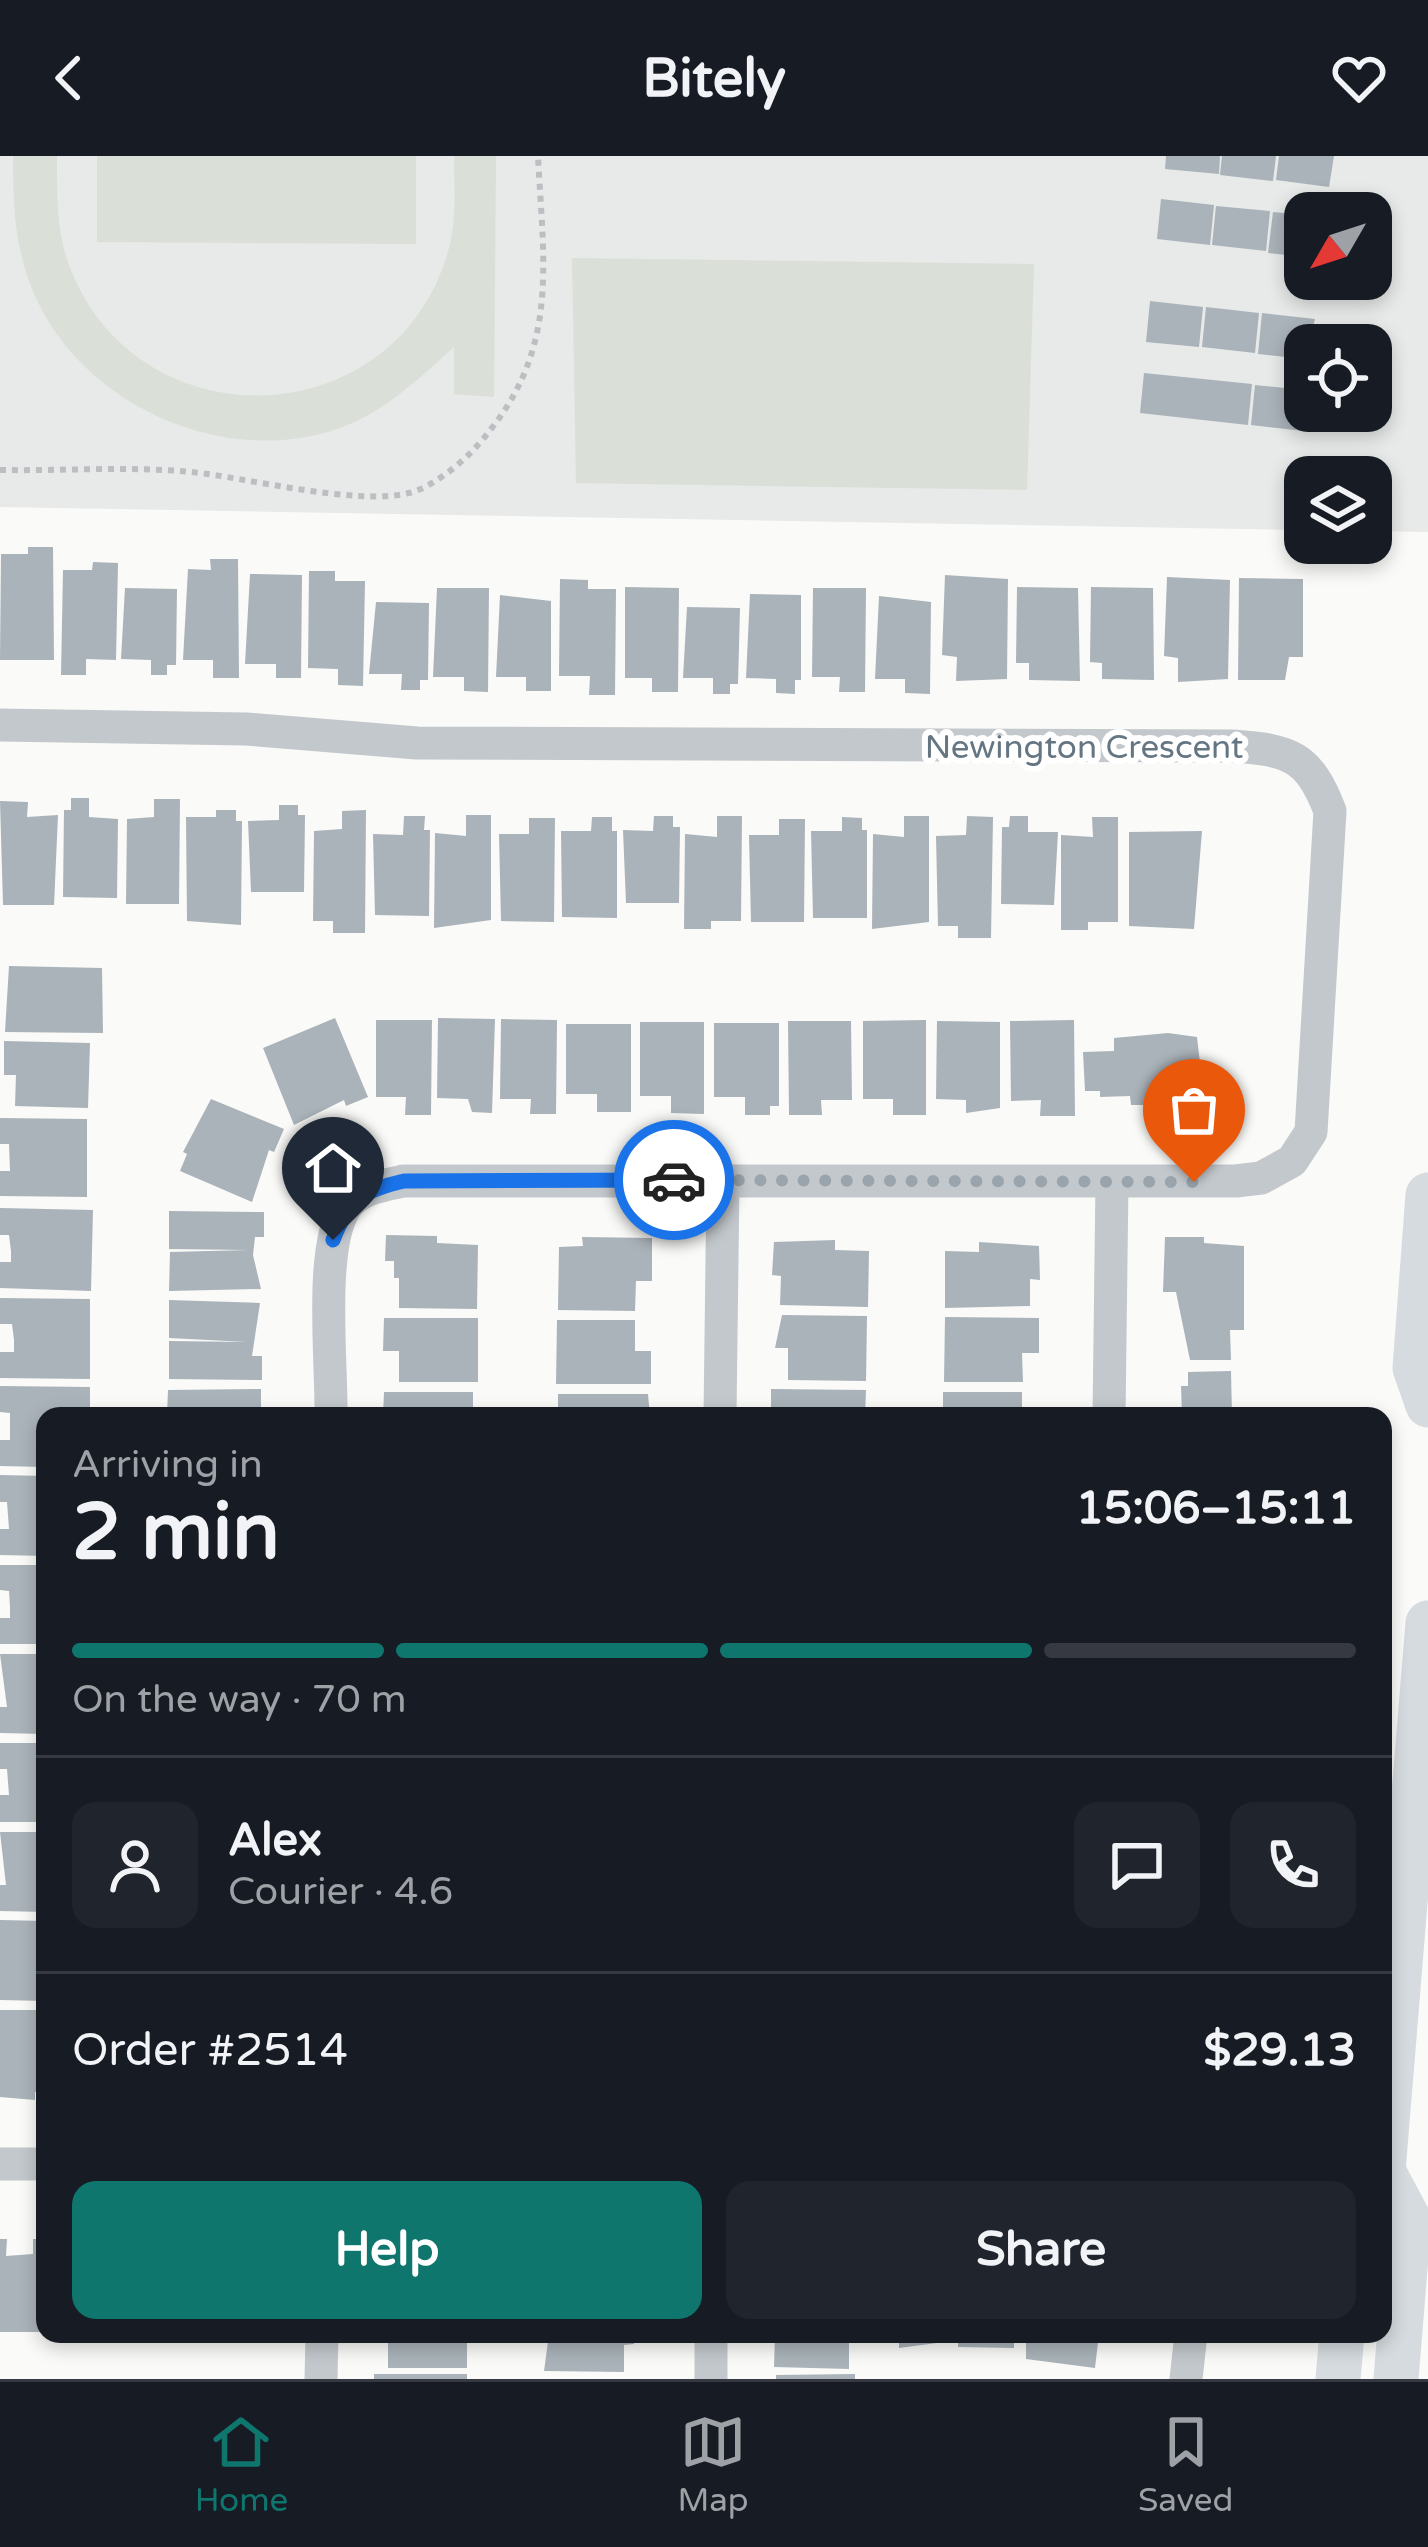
<!DOCTYPE html>
<meta charset="utf-8">
<style>
:root{--surface:#171b24;--page:#20242c;--text:#f1f3f6;--muted:#9ea1a6;--line:#363941;--accent:#0f766e}
body{margin:0;font-family:"Varela Round",sans-serif;background:var(--page);color:var(--text);height:100vh;display:flex;flex-direction:column;font-size:45px;white-space:nowrap}
*{box-sizing:border-box;margin:0}
p{font-size:39px;color:var(--muted)}
.icon{flex:none;width:66px;height:66px;fill:none;stroke:currentColor;stroke-width:2;stroke-linecap:round;stroke-linejoin:round}
.map{position:relative;flex:1;overflow:hidden}
.side{position:absolute;left:36px;top:1251px;width:1356px;height:936px;display:flex;flex-direction:column;background:var(--surface);border-radius:24px;box-shadow:0 6px 18px #0003}
.side>*{flex:none}
.needle{width:78px;rotate:231deg}
.tools{position:absolute;left:1284px;top:36px;display:grid;gap:24px}
.tools a{display:grid;place-items:center;width:108px;height:108px;border-radius:24px;background:var(--surface);box-shadow:0 6px 18px #0003;font-size:60px}
.pin{position:absolute;display:grid;place-items:center;width:102px;height:102px;color:#fff;margin:-123px -51px;border-radius:50% 50% 50% 0;rotate:-45deg;box-shadow:0 0 12px #0007}
.pin .icon{rotate:45deg}
.courier{position:absolute;display:grid;place-items:center;width:120px;height:120px;margin:-60px;border:9px solid #1a73e8;border-radius:50%;background:#fff;color:#222;box-shadow:0 3px 15px #0007}
.overview em{font-style:normal;font-weight:700}
.overview div{display:flex;flex-direction:column-reverse}
.overview{display:flex;align-items:center;justify-content:space-between;height:204px;padding:0 36px}
h1{font-size:78px;font-weight:700;line-height:90px}
.bar{display:grid;grid-template-columns:repeat(4,1fr);gap:18px 12px;align-content:center;height:144px;padding:0 36px}
.bar i{height:15px;border-radius:9px;background:var(--line)}
.bar .on{background:var(--accent)}
.bar p{grid-column:span 4}
.line{display:flex;align-items:center;gap:30px;padding:0 36px;border-top:3px solid var(--line)}
.line div{flex:1}
.round{display:grid;place-items:center;flex:none;width:126px;height:126px;border-radius:24px;background:var(--page)}
.cta{display:flex;gap:24px;margin-top:auto;padding:24px 36px}
.cta a{flex:1;height:138px;border-radius:24px;background:var(--accent);color:#fff;font-size:48px;font-weight:700;line-height:138px;text-align:center}
.cta a+a{background:var(--page);color:var(--text)}
header{display:flex;justify-content:space-between;align-items:center;height:156px;padding:0 36px;background:var(--surface);font-size:54px;font-weight:700}
.menu{display:flex;justify-content:space-around;align-items:center;height:168px;border-top:3px solid var(--line);background:var(--surface);font-size:33px;color:var(--muted)}
.menu a{display:grid;justify-items:center;gap:6px}
.menu .on{color:var(--accent)}
.map>svg:first-child{display:block}
.built{fill:#e8e9e9;fill-rule:evenodd}
.green{fill:#dadfd7}
.building{fill:#aab3b9}
.lines{fill:none;stroke-linecap:round;stroke-linejoin:round}
.path{stroke:#bbbfc2;stroke-width:6;stroke-dasharray:6 6;stroke-linecap:butt}
.street{stroke:#c3c8cc;stroke-width:33}
.secondary{stroke:#d6dbdf;stroke-width:45}
.done{stroke:#99a4ac;stroke-width:12;stroke-dasharray:0 21.6}
.route{stroke:#1a73e8;stroke-width:15}
.labels{text-anchor:middle;dominant-baseline:central;stroke-width:12;stroke-linejoin:round;paint-order:stroke}
.street-label{font-size:33px;fill:#657683;stroke:#fff}
</style>
<header><svg class="icon" aria-label="back" viewBox="0 0 24 24"><path d="M15 5l-7 7 7 7"/></svg>Bitely<svg class="icon" aria-label="heart" viewBox="0 0 24 24"><path d="M12 20l-8-8c-3-5 5-10 8-4 3-6 11-1 8 4z"/></svg></header>
<div class="map">
<svg width="1428" height="2223" viewBox="0 0 1428 2223">
<rect width="100%" height="100%" fill="#fafaf8"/>
<path class="built" d="M 0,0 L 1428,0 L 1428,376 L 1371,375 L 1371,321 L 1305,321 L 1305,374 L 0,351 ZM 1305,57 L 1371,57 L 1371,123 L 1305,123 ZM 1305,189 L 1371,189 L 1371,255 L 1305,255 Z"/>
<path class="green" d="M 13,0 L 57,0 C 57,36 56,75 69,109 C 137,291 399,280 449,92 C 457,62 454,30 454,0 L 496,0 L 494,241 L 454,238 L 454,191 C 417,224 383,258 334,274 C 213,313 66,240 27,119 C 14,81 13,39 13,0 Z
M 97,0 L 416,0 L 416,88 L 97,86 Z
M 572,102 L 1034,108 L 1027,334 L 576,327 Z"/>
<path class="building" d="M 1166,0 L 1220,0 L 1219,18 L 1165,13 Z
M 1222,0 L 1276,0 L 1273,25 L 1220,19 Z
M 1279,0 L 1334,0 L 1329,31 L 1276,24 Z
M 1161,43 L 1214,49 L 1210,89 L 1157,83 Z
M 1216,50 L 1270,55 L 1266,95 L 1212,89 Z
M 1273,56 L 1305,59 L 1305,101 L 1268,97 Z
M 1150,145 L 1203,151 L 1199,191 L 1146,186 Z
M 1206,151 L 1259,157 L 1255,197 L 1202,191 Z
M 1262,157 L 1315,163 L 1305,203 L 1258,198 Z
M 1144,217 L 1252,228 L 1248,269 L 1140,257 Z
M 1255,229 L 1305,234 L 1304,275 L 1251,269 Z
M 28,391 L 53,391 L 54,504 L 0,504 L 1,398 L 28,398 Z
M 210,403 L 238,403 L 239,522 L 213,522 L 213,504 L 183,504 L 188,413 L 211,414 Z
M 93,406 L 118,407 L 116,504 L 86,503 L 86,519 L 61,519 L 63,414 L 92,414 Z
M 309,415 L 335,415 L 335,425 L 365,425 L 363,530 L 338,529 L 338,513 L 308,512 Z
M 250,418 L 302,419 L 301,522 L 276,522 L 276,508 L 245,508 Z
M 945,419 L 1008,423 L 1007,523 L 956,525 L 957,501 L 942,499 Z
M 1167,421 L 1230,424 L 1228,523 L 1178,526 L 1178,502 L 1164,500 Z
M 1239,422 L 1303,423 L 1303,501 L 1289,501 L 1285,524 L 1238,524 Z
M 560,423 L 588,424 L 588,433 L 616,433 L 615,539 L 589,539 L 590,520 L 559,520 Z
M 625,431 L 679,432 L 678,536 L 652,536 L 652,522 L 625,522 Z
M 1017,431 L 1078,432 L 1080,525 L 1029,524 L 1029,507 L 1016,507 Z
M 1091,431 L 1153,432 L 1154,524 L 1102,523 L 1102,507 L 1090,506 Z
M 125,432 L 177,433 L 176,509 L 167,509 L 167,519 L 151,519 L 151,504 L 121,503 Z
M 437,432 L 489,432 L 488,536 L 464,535 L 464,521 L 433,521 Z
M 813,432 L 866,432 L 865,536 L 839,536 L 840,521 L 812,521 Z
M 750,438 L 801,439 L 801,524 L 795,524 L 795,538 L 776,537 L 776,523 L 746,522 Z
M 500,439 L 551,445 L 551,535 L 526,535 L 526,521 L 496,521 Z
M 879,440 L 931,446 L 930,538 L 905,537 L 905,523 L 875,523 Z
M 376,446 L 429,447 L 428,524 L 420,524 L 420,534 L 401,534 L 402,518 L 369,518 Z
M 687,451 L 740,452 L 738,528 L 730,528 L 730,538 L 713,538 L 713,522 L 683,522 Z
M 71,642 L 89,642 L 89,661 L 118,663 L 117,742 L 63,741 L 64,654 L 71,654 Z
M 154,643 L 180,643 L 179,748 L 126,748 L 127,663 L 154,661 Z
M 0,645 L 28,646 L 27,661 L 58,659 L 54,749 L 3,749 Z
M 279,649 L 298,649 L 298,659 L 305,659 L 304,736 L 251,736 L 248,665 L 279,664 Z
M 216,654 L 236,654 L 236,665 L 242,665 L 241,769 L 187,765 L 186,661 L 216,661 Z
M 366,654 L 365,777 L 333,777 L 333,765 L 313,765 L 314,675 L 342,673 L 342,655 Z
M 466,659 L 491,659 L 491,764 L 434,772 L 435,677 L 466,680 Z
M 404,660 L 425,660 L 424,674 L 430,674 L 429,760 L 375,759 L 373,678 L 403,679 Z
M 654,660 L 673,660 L 673,671 L 680,671 L 679,747 L 626,747 L 623,674 L 653,675 Z
M 717,660 L 742,660 L 741,765 L 711,765 L 711,773 L 684,773 L 685,678 L 717,681 Z
M 904,660 L 929,660 L 929,766 L 872,773 L 873,678 L 904,681 Z
M 967,660 L 993,661 L 991,782 L 958,782 L 958,770 L 938,770 L 936,680 L 966,679 Z
M 1010,660 L 1028,660 L 1028,676 L 1058,676 L 1054,749 L 1001,748 L 1002,671 L 1009,671 Z
M 592,661 L 612,661 L 612,675 L 617,675 L 617,762 L 562,761 L 561,675 L 591,675 Z
M 842,661 L 862,662 L 862,674 L 867,674 L 867,762 L 813,762 L 811,675 L 842,675 Z
M 1092,661 L 1118,661 L 1118,766 L 1088,766 L 1088,774 L 1061,774 L 1061,679 L 1093,681 Z
M 529,662 L 555,662 L 554,766 L 501,765 L 499,678 L 529,678 Z
M 779,663 L 805,663 L 804,766 L 751,766 L 749,679 L 779,679 Z
M 1202,675 L 1194,773 L 1129,770 L 1129,676 Z
M 9,810 L 102,812 L 103,877 L 5,876 Z
M 335,862 L 368,941 L 346,950 L 344,944 L 294,969 L 263,892 Z
M 438,862 L 495,863 L 492,957 L 472,956 L 468,943 L 437,942 Z
M 501,863 L 557,864 L 556,958 L 530,958 L 531,943 L 500,943 Z
M 376,864 L 432,864 L 431,959 L 405,959 L 406,941 L 376,941 Z
M 926,864 L 926,959 L 893,959 L 893,943 L 863,943 L 863,865 Z
M 1074,864 L 1075,960 L 1040,960 L 1041,944 L 1011,945 L 1010,865 Z
M 788,865 L 851,865 L 852,944 L 821,944 L 822,959 L 789,959 Z
M 937,865 L 1000,866 L 1000,952 L 966,957 L 966,944 L 936,943 Z
M 640,866 L 704,866 L 704,958 L 671,957 L 671,940 L 640,940 Z
M 714,867 L 779,867 L 779,950 L 770,950 L 770,959 L 745,959 L 745,941 L 714,941 Z
M 566,868 L 631,868 L 631,956 L 597,956 L 597,938 L 566,938 Z
M 1168,877 L 1197,881 L 1206,959 L 1152,961 L 1152,949 L 1131,949 L 1130,940 L 1100,941 L 1100,935 L 1085,935 L 1083,896 L 1114,895 L 1114,882 Z
M 4,885 L 90,887 L 88,952 L 15,950 L 16,919 L 4,919 Z
M 211,943 L 284,973 L 274,996 L 269,994 L 252,1046 L 180,1015 L 187,998 L 183,996 Z
M 0,962 L 87,963 L 87,1041 L 0,1040 L 0,1015 L 10,1015 L 9,988 L 0,988 Z
M 0,1052 L 93,1054 L 91,1135 L 0,1132 L 0,1106 L 11,1106 L 11,1095 L 9,1079 L 0,1079 Z
M 169,1055 L 264,1056 L 264,1081 L 255,1081 L 253,1099 L 261,1133 L 169,1135 L 170,1096 L 249,1094 L 169,1093 Z
M 386,1079 L 437,1080 L 437,1087 L 478,1089 L 477,1153 L 399,1152 L 399,1122 L 394,1122 L 394,1105 L 385,1105 Z
M 582,1081 L 652,1082 L 652,1125 L 636,1125 L 635,1155 L 558,1154 L 559,1091 L 583,1090 Z
M 1165,1081 L 1204,1081 L 1204,1087 L 1244,1090 L 1244,1174 L 1230,1174 L 1231,1204 L 1190,1204 L 1176,1136 L 1163,1136 Z
M 835,1084 L 835,1094 L 869,1095 L 868,1151 L 780,1149 L 781,1120 L 772,1119 L 774,1086 Z
M 979,1086 L 1039,1090 L 1040,1124 L 1030,1123 L 1030,1150 L 945,1152 L 945,1095 L 979,1096 Z
M 0,1142 L 90,1143 L 90,1223 L 0,1222 L 0,1196 L 14,1196 L 14,1184 L 12,1168 L 0,1168 Z
M 169,1144 L 260,1147 L 252,1200 L 262,1200 L 262,1224 L 169,1223 L 169,1185 L 247,1186 L 169,1182 Z
M 782,1159 L 867,1160 L 866,1225 L 788,1224 L 788,1192 L 775,1192 Z
M 945,1161 L 1039,1162 L 1039,1197 L 1022,1197 L 1023,1226 L 944,1226 Z
M 384,1162 L 478,1162 L 478,1226 L 399,1226 L 399,1195 L 383,1195 Z
M 557,1164 L 635,1164 L 635,1195 L 651,1195 L 651,1228 L 556,1228 Z
M 1231,1215 L 1232,1260 L 1182,1260 L 1181,1230 L 1188,1230 L 1188,1216 Z
M 0,1230 L 90,1231 L 90,1260 L 45,1260 L 45,1311 L 0,1310 L 0,1284 L 10,1284 L 10,1257 L 0,1256 Z
M 261,1233 L 261,1259 L 167,1260 L 168,1234 Z
M 771,1233 L 866,1234 L 865,1260 L 771,1260 Z
M 384,1236 L 473,1236 L 473,1260 L 383,1260 Z
M 943,1236 L 1022,1236 L 1022,1260 L 943,1260 Z
M 558,1238 L 648,1238 L 650,1260 L 558,1260 Z
M 0,1319 L 45,1320 L 45,1400 L 0,1399 L 0,1373 L 9,1373 L 7,1346 L 0,1346 Z
M 0,1409 L 45,1409 L 45,1488 L 0,1488 L 0,1462 L 10,1462 L 10,1451 L 9,1435 L 0,1434 Z
M 0,1498 L 45,1498 L 45,1578 L 0,1577 L 0,1551 L 7,1551 Z
M 0,1587 L 45,1587 L 45,1666 L 0,1666 L 0,1639 L 9,1639 L 7,1613 L 0,1613 Z
M 0,1676 L 45,1676 L 45,1756 L 0,1755 L 0,1729 L 6,1729 Z
M 0,1764 L 45,1765 L 45,1845 L 0,1844 Z
M 0,1854 L 45,1854 L 45,1936 L 35,1936 L 35,1944 L 0,1941 Z
M 0,2083 L 7,2083 L 6,2100 L 33,2098 L 33,2083 L 45,2083 L 45,2176 L 0,2176 Z
M 388,2178 L 467,2178 L 467,2212 L 388,2212 Z
M 549,2178 L 634,2178 L 634,2188 L 624,2189 L 624,2216 L 544,2215 Z
M 775,2178 L 849,2178 L 849,2213 L 774,2211 Z
M 899,2178 L 952,2178 L 952,2185 L 899,2192 Z
M 958,2178 L 1014,2178 L 1014,2192 L 958,2191 Z
M 1026,2178 L 1099,2178 L 1095,2212 L 1026,2203 Z
M 374,2218 L 467,2218 L 467,2223 L 374,2223 Z
M 855,2218 L 855,2223 L 776,2223 L 776,2219 Z"/>
<g class="lines">
<path class="path" d="M 0,314 C 63,315 129,310 192,316 C 248,322 356,350 409,337 C 431,332 462,307 476,291 C 560,198 544,116 538,0"/>
<path class="street" d="M 0,569 L 246,573 L 417,587 L 1233,590 C 1290,594 1309,600 1330,655 L 1311,976 L 1292,1005 L 1261,1022 L 1236,1025 L 404,1025 C 384,1029 357,1033 345,1052 C 319,1093 332,1209 331,1260
M 720,1260 L 723,1025
M 1109,1260 L 1112,1026
M 0,2008 L 45,2008
M 321,2223 L 322,2178
M 711,2223 L 711,2178
M 1186,2223 L 1191,2178"/>
<path class="secondary" d="M 1428,1039 L 1415,1212 L 1428,1249
M 1383,2015 L 1428,1467
M 1383,2015 L 1409,2064 L 1396,2223
M 1338,2223 L 1342,2178"/>
</g>
<g class="lines">
<path class="done" d="M 674,1024 L 1194,1026"/>
<path class="route" d="M 333,1084 C 348,1045 363,1034 404,1025 L 674,1024"/>
</g>
<g class="labels">
<g class="street-label">
<text x="1084" y="591">Newington Crescent</text>
</g>
</g>
</svg>
<div class="tools">
<a><svg class="needle" viewBox="-14 -14 28 28"><path d="M0-13l5 13h-10z" fill="#e53935"/><path d="M0 13l5-13h-10z" fill="#9ea1a6"/></svg></a>
<a><svg class="icon" aria-label="locate" viewBox="0 0 24 24"><circle cx="12" cy="12" r="6"/><path d="M12 2v4M12 18v4M2 12h4M18 12h4"/></svg></a>
<a><svg class="icon" aria-label="layers" viewBox="0 0 24 24"><path d="M12 4l9 5-9 5-9-5zM3 14l9 5 9-5"/></svg></a>
</div>
<div class="pin" style="left:1194px;top:1026px;background:#ea580c"><svg class="icon" aria-label="bag" viewBox="0 0 24 24"><path d="M5 8h14l-1 12H6zM9 8a3 3 0 0 1 6 0"/></svg></div>
<div class="pin" style="left:333px;top:1084px;background:#1f2937"><svg class="icon" aria-label="home" viewBox="0 0 24 24"><path d="M3 11l9-7 9 7M6 9v11h12V9"/></svg></div>
<div class="courier" style="left:674px;top:1024px"><svg class="icon" aria-label="car" viewBox="0 0 24 24"><path d="M5 17H2v-5l4-1 3-4h7l3 4 3 1v5h-3M9 17h6M6 11h13"/><circle cx="7" cy="17" r="2"/><circle cx="17" cy="17" r="2"/></svg></div>
<section class="side">
<div class="overview"><div><h1>2 min</h1><p>Arriving in</p></div><em>15:06–15:11</em></div>
<div class="bar"><i class="on"></i><i class="on"></i><i class="on"></i><i></i><p>On the way · 70 m</p></div>
<div class="line" style="height:216px"><a class="round"><svg class="icon" aria-label="person" viewBox="0 0 24 24"><circle cx="12" cy="8" r="4"/><path d="M4 21q1-7 8-7t8 7"/></svg></a><div><b>Alex</b><p>Courier · 4.6</p></div><a class="round"><svg class="icon" aria-label="chat" viewBox="0 0 24 24"><path d="M4 5h16v11H9l-5 4z"/></svg></a><a class="round"><svg class="icon" aria-label="phone" viewBox="0 0 24 24"><path d="M5 4h4l2 5-3 2q2 4 5 5l2-3 5 2v4C11 20 4 13 5 4z"/></svg></a></div>
<div class="line" style="height:156px"><div>Order #2514</div><b>$29.13</b></div>
<div class="cta"><a>Help</a><a>Share</a></div>
</section>
</div>
<nav class="menu">
<a class="on"><svg class="icon" aria-label="home" viewBox="0 0 24 24"><path d="M3 11l9-7 9 7M6 9v11h12V9"/></svg>Home</a>
<a><svg class="icon" aria-label="map" viewBox="0 0 24 24"><path d="M3 6l6-2 6 2 6-2v14l-6 2-6-2-6 2zM9 4v14M15 6v14"/></svg>Map</a>
<a><svg class="icon" aria-label="saved" viewBox="0 0 24 24"><path d="M7 4h10v16l-5-4-5 4z"/></svg>Saved</a>
</nav>
